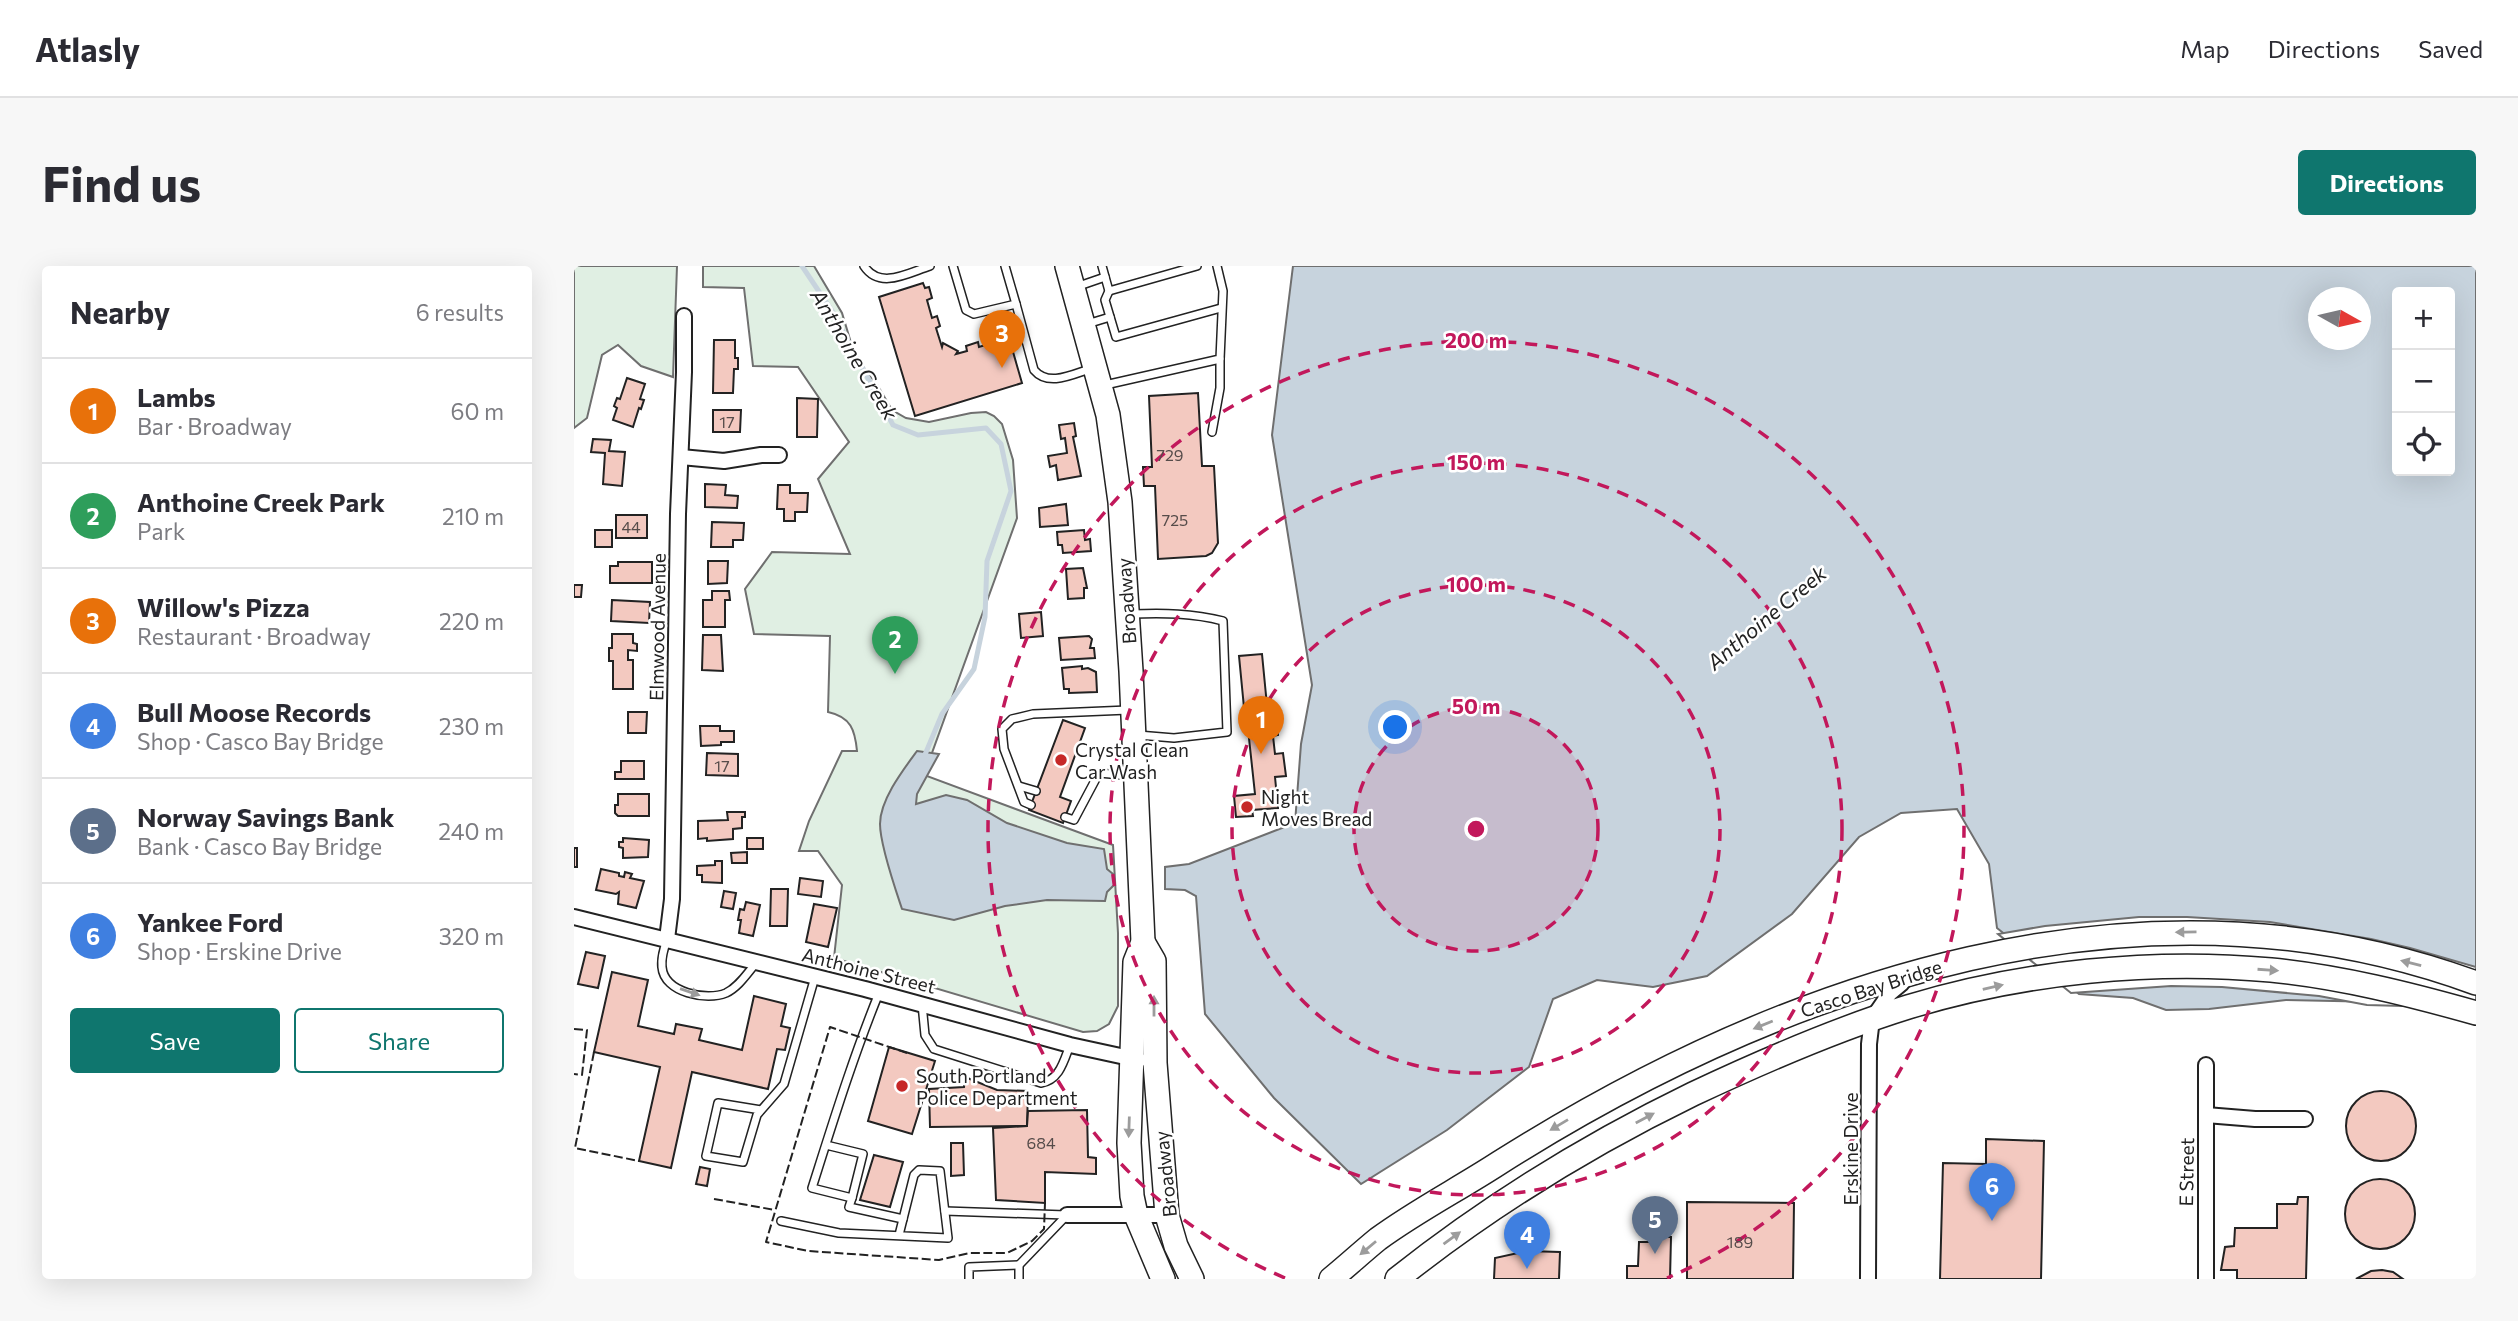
<!DOCTYPE html>
<meta charset="utf-8">
<style>
:root{--surface:#fff;--page:#f7f7f7;--text:#2b2b33;--muted:#7c7c81;--line:#e1e1e2;--accent:#0f766e}
body{margin:0;font-family:Commissioner,sans-serif;background:var(--page);color:var(--text)}
.controls{position:absolute;right:21px;top:21px;display:grid;overflow:hidden;border-radius:7px;box-shadow:0 7px 28px #0002}
.controls button{width:63px;height:63px;display:grid;place-items:center;padding:0;border:0;border-bottom:2px solid var(--line);background:var(--surface);color:var(--text);font:35px sans-serif}
.compass{position:absolute;left:1734px;top:21px;width:63px;height:63px;border-radius:50%;background:var(--surface);box-shadow:0 7px 28px #0002;rotate:98deg}
.you{position:absolute;left:822px;top:462px;width:24px;height:24px;margin:-18px;border:5px solid #fff;border-radius:50%;background:#1a73e8;box-shadow:0 0 0 10px #1a73e833}
.badge{display:grid;place-items:center;width:46px;height:46px;border-radius:50%;background:var(--accent);color:#fff;font-size:23px;font-weight:700}
.pin{position:absolute;translate:-50% -58px;filter:drop-shadow(0 2px 4px #0008)}
.pin::after{content:'';position:absolute;top:37px;width:24px;height:21px;background:inherit;clip-path:polygon(0 0,100% 0,50% 100%)}
.list{margin:0;padding:0;list-style:none}
h2{display:flex;justify-content:space-between;align-items:center;height:91px;margin:0;padding:0 28px;font-size:30px}
h2 small{font-size:23px;font-weight:400;color:var(--muted)}
.list li{display:grid;grid-template-columns:46px 1fr auto;gap:21px;align-items:center;box-sizing:border-box;height:105px;padding:0 28px;border-top:2px solid var(--line)}
.list b{display:block;font-size:26px;white-space:nowrap}
.list p{margin:0;font-size:23px;white-space:nowrap;color:var(--muted)}
.list em{font-size:23px;font-style:normal;color:var(--muted)}
.actions{display:flex;gap:14px;padding:21px 28px}
.actions a{flex:1;padding:16px 0;border:2px solid var(--accent);border-radius:7px;text-align:center;font-size:24px;color:var(--accent)}
.actions .main{background:var(--accent);color:#fff}
.icon{flex:none;width:38px;height:38px;fill:none;stroke:currentColor;stroke-width:2;stroke-linecap:round;stroke-linejoin:round}
.map{position:relative;flex:none;width:1902px;height:1013px;overflow:hidden;border-radius:7px}
header{display:flex;align-items:center;gap:42px;box-sizing:border-box;height:98px;padding:0 35px;background:var(--surface);border-bottom:2px solid var(--line)}
header strong{font-size:33px}
nav{display:flex;gap:38px;margin-inline-start:auto;font-size:24px}
.intro{display:flex;align-items:center;justify-content:space-between;box-sizing:border-box;height:168px;padding:0 42px}
h1{margin:0;font-size:49px}
.button{padding:18px 32px;border-radius:7px;background:var(--accent);color:#fff;font-size:24px;font-weight:700}
main{display:flex;gap:42px;padding:0 42px}
aside{flex:1;background:var(--surface);border-radius:7px;box-shadow:0 7px 28px #0002}
.map>svg:first-child{display:block}
.green{fill:#e0efe3;stroke:#6f6f6f;stroke-width:2}
.water{fill:#c7d3dd;stroke:#6f6f6f;stroke-width:2;fill-rule:evenodd}
.pier{fill:#fff;stroke:#6f6f6f;stroke-width:2}
.lines{fill:none;stroke-linecap:round;stroke-linejoin:round}
.stream{stroke:#c7d3dd;stroke-width:5}
.building{fill:#f3c9c0;stroke:#222;stroke-width:2}
.service-casing{stroke:#222;stroke-width:10}
.minor-casing{stroke:#222;stroke-width:18}
.primary-casing{stroke:#222;stroke-width:26}
.service{stroke:#fff;stroke-width:7}
.minor{stroke:#fff;stroke-width:14}
.primary{stroke:#fff;stroke-width:23}
.fence{stroke:#222;stroke-width:2;stroke-dasharray:9 3.5;stroke-linecap:butt}
.oneway{fill:#9c9c9c}
.ring{fill:none;stroke:#c2185b;stroke-width:3.5;stroke-dasharray:12 9}
.poi-dot{fill:#c62828;stroke:#fff;stroke-width:2.5}
.labels{text-anchor:middle;dominant-baseline:central;stroke-width:5;stroke-linejoin:round;paint-order:stroke}
.number-label{font-size:16px;fill:#564c4a}
.street-label{font-size:19px;fill:#222;stroke:#fff}
.poi-label{font-size:19px;fill:#222;stroke:#fff;text-anchor:start}
.water-label{font-size:21px;font-style:italic;fill:#222;stroke:#fff}
.centre{fill:#c2185b;stroke:#fff;stroke-width:3.5}
.ring-label{font-size:21px;text-anchor:middle;font-weight:bold;fill:#c2185b;stroke:#fff;stroke-width:5;stroke-linejoin:round;paint-order:stroke}
</style>
<header>
<strong>Atlasly</strong>
<nav><a>Map</a><a>Directions</a><a>Saved</a></nav>
</header>
<div class="intro"><h1>Find us</h1><a class="button">Directions</a></div>
<main>
<aside>
<h2>Nearby<small>6 results</small></h2>
<ul class="list">
<li><span class="badge" style="background:#e8710a">1</span><div><b>Lambs</b><p>Bar · Broadway</p></div><em>60 m</em></li>
<li><span class="badge" style="background:#2e9e5b">2</span><div><b>Anthoine Creek Park</b><p>Park</p></div><em>210 m</em></li>
<li><span class="badge" style="background:#e8710a">3</span><div><b>Willow's Pizza</b><p>Restaurant · Broadway</p></div><em>220 m</em></li>
<li><span class="badge" style="background:#3f7fe0">4</span><div><b>Bull Moose Records</b><p>Shop · Casco Bay Bridge</p></div><em>230 m</em></li>
<li><span class="badge" style="background:#5c6f8a">5</span><div><b>Norway Savings Bank</b><p>Bank · Casco Bay Bridge</p></div><em>240 m</em></li>
<li><span class="badge" style="background:#3f7fe0">6</span><div><b>Yankee Ford</b><p>Shop · Erskine Drive</p></div><em>320 m</em></li>
</ul>
<div class="actions"><a class="main">Save</a><a>Share</a></div>
</aside>
<div class="map">
<svg width="1902" height="1013" viewBox="0 0 1902 1013">
<rect width="100%" height="100%" fill="#fff"/>
<g class="green">
<path d="M0,0H103L99,111L67,100L44,79L28,89L13,152L0,162Z"/>
<path d="M129,0H240L268,47L281,90L304,120L318,144L332,152L355,156L397,147L412,146L420,150L428,158L439,194L443,252L350,509L539,579L544,667V740L535,758L523,765L509,766L260,692L268,619L244,585H225L235,555L268,485H283C281,464 277,451 254,446L256,370L180,368L171,323L198,286L276,288L244,213L275,176L224,101L179,100L170,22L129,21Z"/>
</g>
<g class="water">
<path d="M719,0H1902V738L1712,734L1635,743L1592,744L1559,732L1505,728L1423,662L1415,598L1383,543L1327,547L1285,571L1218,648L1133,710L1079,721L1023,714L979,733L955,801L873,864L787,918L700,832L631,748L622,630L611,624L591,623V601L615,598L721,557L727,478L738,419L698,169ZM1823,26H1876V205H1823ZM1744,32H1786V74H1744Z"/>
<path d="M343,485L365,488L343,528L342,538L372,529L393,534L433,557L493,577L530,583L533,603L539,608L540,619L533,626L531,635L473,634L431,640L380,654L328,643C321,622 306,579 306,558C306,534 329,504 343,485Z"/>
</g>
<path class="pier" d="M1565,651H1613L1696,656L1797,673L1836,682L1902,701V742L1793,739L1745,730L1648,721L1597,720L1497,727L1424,668L1471,660Z"/>
<g class="lines">
<path class="stream" d="M228,0L258,45L319,159L344,169L412,162L427,178L437,225L413,295L411,351L400,403L368,448L350,491"/>
</g>
<g class="building">
<path d="M349,17L351,22L355,21L358,32L353,34L358,52L363,50L366,60L362,62L368,81L369,77L384,85L382,88L393,85L392,80L404,76L405,81L421,76L420,72L431,68L433,73L435,72L448,117L341,150L305,31Z"/>
<path d="M140,74H161V92H164V103H160L159,127H139Z"/>
<path d="M53,112L71,118L66,133L70,134L67,143L65,142L59,161L39,154L43,142L40,140L43,132L46,133Z"/>
<path d="M624,127L628,200H640L644,277L638,287L632,290L584,293L581,220H570L569,201H578L575,130Z"/>
<path d="M223,132L244,133L243,171H223Z"/>
<path d="M139,144H167L166,166H139Z"/>
<path d="M500,157L502,170L499,171L507,210L484,214L482,199L476,201L474,190L493,187L491,172L487,173L485,159Z"/>
<path d="M19,173L37,174L35,185L51,186L48,220L29,218L31,187L17,186Z"/>
<path d="M131,218L152,219L151,229L164,230L163,242L131,241Z"/>
<path d="M204,219H216V227H234L233,246H221V255H210V243H203Z"/>
<path d="M492,238L494,259L466,261L465,242Z"/>
<rect x="42" y="249" width="31" height="23"/>
<path d="M138,256L170,257L169,274H159V281H137Z"/>
<rect x="21" y="264" width="17" height="17"/>
<path d="M510,264L511,274L516,273L517,285L489,287L488,279H484L483,266Z"/>
<path d="M134,295H154L153,317L134,318Z"/>
<path d="M44,296H78V317H36V300H44Z"/>
<path d="M509,302L513,322H510V332L494,333L492,303Z"/>
<path d="M0,319H8L7,331H0Z"/>
<path d="M138,325H155L156,334H151V361H129V334H138Z"/>
<path d="M38,334L76,336L75,357L37,355Z"/>
<path d="M467,346L469,370L447,372L445,348Z"/>
<path d="M38,368H59V377L63,378V385L54,384V394H59V423H39V395H35V382H38Z"/>
<path d="M129,369H147L149,405L128,404Z"/>
<path d="M515,370L518,373L516,382H520L521,392L487,394L485,372Z"/>
<path d="M688,388L694,450L671,452L665,390Z"/>
<path d="M508,400V403L514,402L522,406L523,426L495,427V423H490L488,402Z"/>
<path d="M54,446H73L72,467H54Z"/>
<path d="M489,454L511,462L486,531L497,535L489,557L455,544Z"/>
<path d="M695,458H703L704,469L699,470L701,488L709,487L712,510L701,511L704,542L678,544L679,550L662,551L660,530L681,528L674,463L695,461Z"/>
<path d="M126,460H146V465H160V476H147V479L127,480Z"/>
<path d="M133,487L164,488V510L132,509Z"/>
<path d="M47,495H70V513H41V506H47Z"/>
<path d="M44,528H75V550H44L41,547V539H44Z"/>
<path d="M153,546H171V551H168V562L159,563V573L133,575V572L124,573V555L154,554Z"/>
<path d="M49,572L75,574L74,591L49,592V582L45,581V576H49Z"/>
<rect x="173" y="572" width="16" height="11"/>
<rect x="0" y="582" width="3" height="19"/>
<path d="M173,586V597H158L157,587Z"/>
<path d="M141,595H148V617L128,616V609H123V600L141,599Z"/>
<path d="M27,603L45,607V610L50,611L51,606L58,608L56,612L70,615L62,642L44,638L45,626L42,628L22,624Z"/>
<path d="M226,612L249,615L247,631L224,628Z"/>
<path d="M197,623H214L213,660H196Z"/>
<path d="M150,625L162,627L159,643L147,641Z"/>
<path d="M172,636L186,639L179,670L165,667L167,654H164L166,643L170,644Z"/>
<path d="M240,638L263,642L254,681L232,676Z"/>
<path d="M12,686L31,690L24,722L4,718Z"/>
<path d="M38,706L74,714L64,760L100,768L102,758L128,763L125,774L168,784L180,730L212,738L207,760L216,762L211,784L203,783L194,823L118,806L97,902L65,895L86,801L20,786Z"/>
<path d="M315,781L361,795L338,868L294,855Z"/>
<path d="M391,811L423,824L454,825L453,860L356,861L355,823L390,821Z"/>
<circle cx="1807" cy="860" r="35"/>
<path d="M513,844L514,891L522,892V908L471,906V937L422,934L419,862L453,860L454,845Z"/>
<path d="M1412,873L1470,875L1467,1013H1366L1369,897L1412,898Z"/>
<path d="M377,877H389L390,909L377,910Z"/>
<path d="M300,889L329,896L316,941L286,934Z"/>
<path d="M126,901L136,903L133,920L122,918Z"/>
<circle cx="1806" cy="948" r="35"/>
<path d="M1724,931H1734L1732,1013H1663V1004H1647L1651,981L1660,980L1661,962H1703V938H1723Z"/>
<path d="M1113,936L1220,937L1219,1013H1113Z"/>
<path d="M1077,971H1097L1096,1013H1053V1000H1064L1065,976H1077Z"/>
<path d="M953,985L986,986L985,1013H920L921,992Z"/>
<path d="M1808,1004L1819,1006L1829,1013H1782L1797,1005Z"/>
</g>
<g class="lines">
<defs>
<g id="service">
<path d="M290,0C306,24 334,7 356,0"/>
<path d="M379,0L392,44L400,48L442,38L431,0"/>
<path d="M528,0L535,25L623,0"/>
<path d="M502,21L531,11"/>
<path d="M535,25L531,34L542,71L647,42"/>
<path d="M442,38L460,104C475,122 501,107 519,102"/>
<path d="M513,58L536,51"/>
<path d="M531,119L646,93L649,25L643,0"/>
<path d="M638,166L646,122V93"/>
<path d="M558,348C590,347 618,347 649,355L653,466L600,472L564,469"/>
<path d="M445,520L462,525"/>
<path d="M457,539L450,536L430,483L428,463L438,453L459,448L554,444"/>
<path d="M491,551L500,554L525,507L559,510"/>
<path d="M93,674C90,682 87,692 88,701C90,727 133,735 152,727C165,721 174,706 183,696"/>
<path d="M348,738L351,769L360,783L467,817C486,814 490,794 496,779"/>
<path d="M187,844L144,837L132,890L169,896L183,849L210,818L241,711"/>
<path d="M252,879L289,888L278,932L238,922C259,856 279,791 305,727"/>
<path d="M278,932L275,941L329,953"/>
<path d="M371,945L492,949"/>
<path d="M207,955L265,967L374,972L366,905L345,904L340,909L325,969"/>
<path d="M395,1013V1001L445,999"/>
<path d="M445,1013V999L493,949"/>
</g>
<g id="minor">
<path d="M107,191L150,195L187,189H205"/>
<path d="M0,651L291,723L496,779L565,794"/>
<path d="M93,673L98,633L104,248L110,106V50"/>
<path d="M1632,799V1013"/>
<path d="M1632,849L1681,853H1731"/>
<path d="M493,949H593"/>
<path d="M1294,1013L1295,778L1298,753L1316,727L1328,717"/>
</g>
<g id="primary">
<path d="M493,0L534,149L546,236L557,405L569,676L561,696L555,877L558,930L562,949L589,1013"/>
<path d="M569,676L580,695L581,797L593,949L602,980L618,1013"/>
<path d="M757,1013C773,1000 788,986 804,973C842,945 885,923 925,897C1213,715 1567,594 1902,717"/>
<path d="M823,1013C915,940 1014,879 1119,828C1189,795 1260,764 1334,741C1449,706 1578,693 1697,704C1767,711 1835,728 1902,747"/>
</g>
</defs>
<use href="#service" class="service-casing"/>
<use href="#minor" class="minor-casing"/>
<use href="#primary" class="primary-casing"/>
<use href="#service" class="service"/>
<use href="#minor" class="minor"/>
<use href="#primary" class="primary"/>
<g class="fence">
<path d="M0,763L13,764L8,809L0,808"/>
<path d="M20,786L1,882L65,895"/>
<path d="M333,787L256,761L192,976L234,985L365,994L396,987H433L458,975L470,963L471,937"/>
<path d="M140,933L201,944"/>
</g>
</g>
<defs><path id="oneway-solid" d="M-6-.8H1V-3.2L6.5 0L1 3.2V.8H-6Z" transform="scale(1.75)"/></defs>
<g class="oneway">
<use href="#oneway-solid" transform="translate(1612 666) rotate(179)"/>
<use href="#oneway-solid" transform="translate(1837 697) rotate(-166)"/>
<use href="#oneway-solid" transform="translate(1694 704) rotate(4)"/>
<use href="#oneway-solid" transform="translate(1419 721) rotate(-13)"/>
<use href="#oneway-solid" transform="translate(116 726) rotate(19)"/>
<use href="#oneway-solid" transform="translate(580 740) rotate(-90)"/>
<use href="#oneway-solid" transform="translate(1189 759) rotate(158)"/>
<use href="#oneway-solid" transform="translate(1071 852) rotate(-28)"/>
<use href="#oneway-solid" transform="translate(985 859) rotate(149)"/>
<use href="#oneway-solid" transform="translate(555 861) rotate(92)"/>
<use href="#oneway-solid" transform="translate(878 972) rotate(-36)"/>
<use href="#oneway-solid" transform="translate(794 982) rotate(140)"/>
</g>
<circle cx="902" cy="563" r="122" fill="#c2185b" fill-opacity=".12"/>
<g class="ring">
<circle cx="902" cy="563" r="122"/>
<circle cx="902" cy="563" r="244"/>
<circle cx="902" cy="563" r="366"/>
<path d="M711 1012A488 488 0 1 1 1093 1012"/>
</g>
<g class="poi-dot">
<circle cx="487" cy="494" r="7"/>
<circle cx="673" cy="541" r="7"/>
<circle cx="328" cy="820" r="7"/>
</g>
<g class="labels">
<g class="number-label">
<text x="153" y="155">17</text>
<text x="596" y="188">729</text>
<text x="601" y="253">725</text>
<text x="57" y="260">44</text>
<text x="148" y="499">17</text>
<text x="467" y="876">684</text>
<text x="1166" y="975">189</text>
</g>
<g class="street-label">
<text transform="translate(552 335) rotate(-94)">Broadway</text>
<text transform="translate(83 361) rotate(-89)">Elmwood Avenue</text>
<text transform="translate(295 704) rotate(14)">Anthoine Street</text>
<text transform="translate(1297 722) rotate(-18)">Casco Bay Bridge</text>
<text transform="translate(1276 883) rotate(-90)">Erskine Drive</text>
<text transform="translate(1612 906) rotate(-89)">E Street</text>
<text transform="translate(591 908) rotate(-96)">Broadway</text>
</g>
<g class="poi-label">
<text x="501" y="483">Crystal Clean<tspan x="501" dy="22">Car Wash</tspan></text>
<text x="687" y="530">Night<tspan x="687" dy="22">Moves Bread</tspan></text>
<text x="342" y="809">South Portland<tspan x="342" dy="22">Police Department</tspan></text>
</g>
<g class="water-label">
<text transform="translate(281 88) rotate(59)">Anthoine Creek</text>
<text transform="translate(1192 351) rotate(-40)">Anthoine Creek</text>
</g>
</g>
<circle cx="902" cy="563" r="10" class="centre"/>
<g class="ring-label">
<text x="902" y="82">200 m</text>
<text x="902" y="204">150 m</text>
<text x="902" y="326">100 m</text>
<text x="902" y="448">50 m</text>
</g>
</svg>
<div class="controls">
<button>+</button>
<button>−</button>
<button><svg class="icon" aria-label="locate" viewBox="0 0 24 24"><circle cx="12" cy="12" r="6"/><path d="M12 2v4M12 18v4M2 12h4M18 12h4"/></svg></button>
</div>
<svg class="compass" viewBox="-18 -18 36 36"><path d="M0-13l5 13h-10z" fill="#e53935"/><path d="M0 13l5-13h-10z" fill="#7c7c81"/></svg>
<div class="you"></div>
<div class="pin badge" style="left:687px;top:488px;background:#e8710a">1</div>
<div class="pin badge" style="left:321px;top:408px;background:#2e9e5b">2</div>
<div class="pin badge" style="left:428px;top:102px;background:#e8710a">3</div>
<div class="pin badge" style="left:953px;top:1003px;background:#3f7fe0">4</div>
<div class="pin badge" style="left:1081px;top:988px;background:#5c6f8a">5</div>
<div class="pin badge" style="left:1418px;top:955px;background:#3f7fe0">6</div>
</div>
</main>
